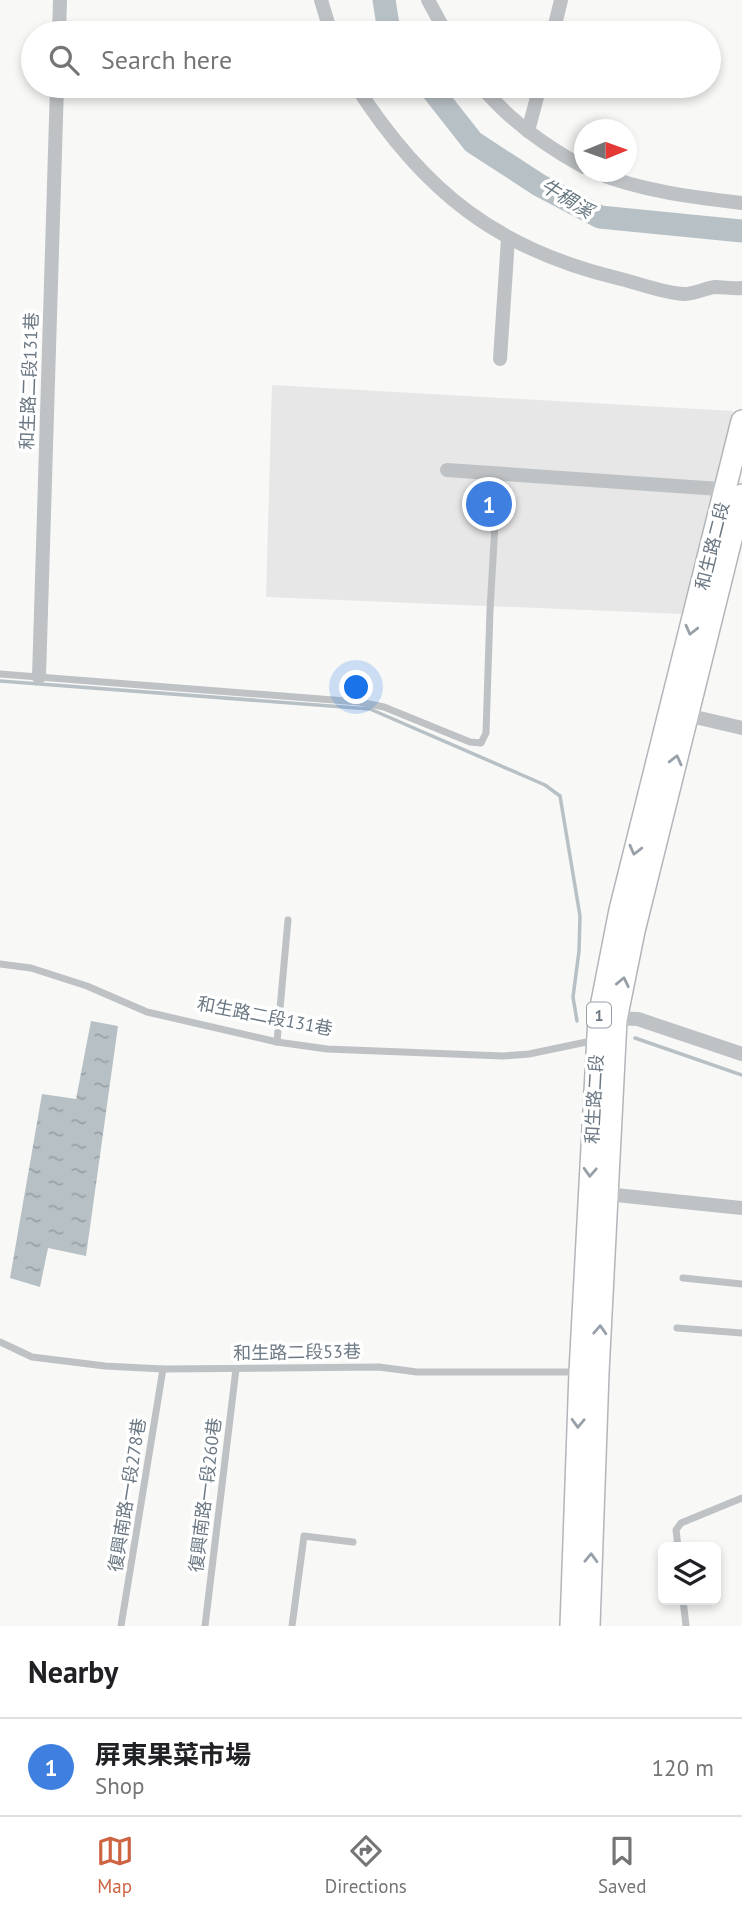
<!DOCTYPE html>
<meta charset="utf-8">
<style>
:root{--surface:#fff;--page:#f2f2f2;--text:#202124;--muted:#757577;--line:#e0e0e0;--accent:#cd6341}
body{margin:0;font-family:"PT Sans","Noto Sans TC",sans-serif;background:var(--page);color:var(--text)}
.controls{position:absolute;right:21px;bottom:21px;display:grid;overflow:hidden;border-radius:10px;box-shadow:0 4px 10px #0003}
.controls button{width:63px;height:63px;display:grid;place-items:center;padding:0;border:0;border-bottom:2px solid var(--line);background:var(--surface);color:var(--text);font:35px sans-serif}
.compass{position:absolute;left:574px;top:119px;width:63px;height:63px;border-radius:50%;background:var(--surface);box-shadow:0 4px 10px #0003;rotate:89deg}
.you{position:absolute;left:357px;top:688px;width:24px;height:24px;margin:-18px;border:5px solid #fff;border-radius:50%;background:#1a73e8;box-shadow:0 0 0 10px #1a73e833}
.badge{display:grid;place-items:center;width:46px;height:46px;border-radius:50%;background:var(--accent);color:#fff;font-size:23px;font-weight:700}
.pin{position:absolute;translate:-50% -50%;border:4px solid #fff;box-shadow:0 2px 7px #0006}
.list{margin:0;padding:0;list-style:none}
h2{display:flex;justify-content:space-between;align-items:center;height:91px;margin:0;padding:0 28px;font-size:30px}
h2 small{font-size:23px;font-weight:400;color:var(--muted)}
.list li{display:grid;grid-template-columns:46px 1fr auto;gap:21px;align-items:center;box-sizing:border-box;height:98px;padding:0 28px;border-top:2px solid var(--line)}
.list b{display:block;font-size:26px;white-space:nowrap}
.list p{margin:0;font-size:23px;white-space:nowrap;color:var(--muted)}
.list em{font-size:23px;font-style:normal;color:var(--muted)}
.icon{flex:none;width:38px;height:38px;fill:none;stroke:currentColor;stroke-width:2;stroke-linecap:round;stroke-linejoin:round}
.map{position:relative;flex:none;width:742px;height:1626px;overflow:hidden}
.search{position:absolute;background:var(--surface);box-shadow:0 4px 10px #0003;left:21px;right:21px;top:21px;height:77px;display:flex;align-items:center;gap:18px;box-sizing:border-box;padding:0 24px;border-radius:38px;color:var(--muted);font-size:26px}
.sheet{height:189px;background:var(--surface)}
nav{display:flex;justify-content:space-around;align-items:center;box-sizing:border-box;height:98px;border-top:2px solid var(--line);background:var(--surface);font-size:19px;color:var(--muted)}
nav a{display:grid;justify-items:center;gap:4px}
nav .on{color:var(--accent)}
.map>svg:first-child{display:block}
.built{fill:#e6e7e6}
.water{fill:url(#water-ripples)}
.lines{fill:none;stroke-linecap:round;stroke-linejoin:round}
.stream{stroke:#b7c0c5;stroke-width:3.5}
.river{stroke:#b7c0c5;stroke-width:23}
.primary-casing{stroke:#b2b6b9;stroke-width:24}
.service{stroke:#bec2c5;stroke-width:7}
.minor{stroke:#bec2c5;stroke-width:14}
.primary{stroke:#fff;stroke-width:21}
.oneway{stroke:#97a0a8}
.labels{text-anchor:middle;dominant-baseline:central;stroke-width:7;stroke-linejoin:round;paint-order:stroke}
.shield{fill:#fff;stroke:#97a0a8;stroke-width:2}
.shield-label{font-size:16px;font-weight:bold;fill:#6b7883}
.street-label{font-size:18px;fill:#6b7883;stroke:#fff}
.water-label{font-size:19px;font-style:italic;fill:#67777f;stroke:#fff}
</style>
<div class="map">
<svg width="742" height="1626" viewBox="0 0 742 1626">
<defs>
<pattern id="water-ripples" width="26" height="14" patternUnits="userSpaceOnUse" patternTransform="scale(1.75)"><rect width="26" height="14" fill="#b7c0c5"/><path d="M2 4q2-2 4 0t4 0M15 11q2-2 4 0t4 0" fill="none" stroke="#99a1a5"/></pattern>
</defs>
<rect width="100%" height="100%" fill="#f8f8f6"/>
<path class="built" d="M272,385L733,411L683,614L266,597Z"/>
<path class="water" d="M91,1021L118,1026L86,1256L48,1248L40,1287L10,1278L42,1094L76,1099Z"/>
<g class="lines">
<g class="stream">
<path d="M0,681L370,709L545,785L560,796L580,916L579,951L573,997L577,1021"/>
<path d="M635,1038L742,1075"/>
</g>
<g class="river">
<path d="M384,0L388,25L394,33"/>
<path d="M429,86L473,142L539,185L600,217L742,231"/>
</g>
<defs>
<g id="primary">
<path d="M571,1626L580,1372L599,1017L620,910L742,421"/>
<path d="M589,1626L598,1373L616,1020L634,931L742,495"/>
</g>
</defs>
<use href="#primary" class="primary-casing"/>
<g class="service">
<path d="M0,674L359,702L384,707L470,742L481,743L486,733L490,610L498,473"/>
<path d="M0,964L31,968L87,986L147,1012L277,1042L327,1049L503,1056L529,1054L596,1040"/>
<path d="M277,1042L288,920"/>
<path d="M683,1278L742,1284"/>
<path d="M677,1328L742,1333"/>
<path d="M0,1342L32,1357L105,1366L163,1369L379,1367L417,1372H576"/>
<path d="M678,1547L676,1530L681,1523L742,1498"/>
<path d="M683,1600L686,1626"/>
<path d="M121,1626L163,1369"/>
<path d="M205,1626L236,1369"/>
<path d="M292,1626L304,1536L353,1542"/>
</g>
<g class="minor">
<path d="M321,0L331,33"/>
<path d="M428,0L446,33"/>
<path d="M59,33L60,0"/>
<path d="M553,33L561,0"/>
<path d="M356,86C424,192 498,250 621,279C641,284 664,293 684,294C695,294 705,288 715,287C724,287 733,289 742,288"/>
<path d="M481,86C510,121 545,146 584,167"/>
<path d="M528,131L540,86"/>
<path d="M594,172C642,191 691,197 742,203"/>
<path d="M500,359L508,239"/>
<path d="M447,470L734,490"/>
<path d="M39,677L57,86"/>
<path d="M682,714L742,728"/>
<path d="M609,1018L638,1019L742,1054"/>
<path d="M606,1194L742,1208"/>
</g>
<use href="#primary" class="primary"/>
</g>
<defs><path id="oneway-chevron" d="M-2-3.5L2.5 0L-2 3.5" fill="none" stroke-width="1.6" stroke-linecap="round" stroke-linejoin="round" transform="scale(1.75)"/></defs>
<g class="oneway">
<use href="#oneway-chevron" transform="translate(691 630) rotate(104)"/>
<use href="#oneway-chevron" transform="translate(676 760) rotate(-76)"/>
<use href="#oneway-chevron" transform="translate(635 850) rotate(104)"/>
<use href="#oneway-chevron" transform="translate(623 982) rotate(-78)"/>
<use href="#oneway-chevron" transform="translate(590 1172) rotate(93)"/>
<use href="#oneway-chevron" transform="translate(600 1330) rotate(-87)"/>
<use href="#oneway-chevron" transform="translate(578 1423) rotate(92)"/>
<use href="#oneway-chevron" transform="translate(591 1558) rotate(-88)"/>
</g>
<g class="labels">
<rect class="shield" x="587" y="1002.5" width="24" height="25" rx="5"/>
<g class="shield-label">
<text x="599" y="1015">1</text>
</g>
<g class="street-label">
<text transform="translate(29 381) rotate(-88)">和生路二段131巷</text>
<text transform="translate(712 546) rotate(-76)">和生路二段</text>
<text transform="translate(265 1016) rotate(11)">和生路二段131巷</text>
<text transform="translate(594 1099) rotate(-87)">和生路二段</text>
<text transform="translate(297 1352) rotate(-1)">和生路二段53巷</text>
<text transform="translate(127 1495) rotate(-81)">復興南路一段278巷</text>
<text transform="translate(205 1495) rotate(-83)">復興南路一段260巷</text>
</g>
<g class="water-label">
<text transform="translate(567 198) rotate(31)">牛稠溪</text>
</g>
</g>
</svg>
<div class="controls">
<button><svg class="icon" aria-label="layers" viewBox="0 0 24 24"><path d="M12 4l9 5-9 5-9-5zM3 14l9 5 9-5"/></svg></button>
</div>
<svg class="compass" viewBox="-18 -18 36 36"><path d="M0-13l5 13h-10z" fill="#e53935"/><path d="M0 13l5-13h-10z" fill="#757577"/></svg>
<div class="you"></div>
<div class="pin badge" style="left:489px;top:504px;background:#3f7fe0">1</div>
<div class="search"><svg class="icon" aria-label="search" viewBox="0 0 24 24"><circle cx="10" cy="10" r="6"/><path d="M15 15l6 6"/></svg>Search here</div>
</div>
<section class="sheet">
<h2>Nearby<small></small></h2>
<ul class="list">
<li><span class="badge" style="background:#3f7fe0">1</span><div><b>屏東果菜市場</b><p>Shop</p></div><em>120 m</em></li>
</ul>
</section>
<nav>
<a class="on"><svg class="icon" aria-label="map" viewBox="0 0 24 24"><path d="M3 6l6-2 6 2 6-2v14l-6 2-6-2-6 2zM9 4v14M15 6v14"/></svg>Map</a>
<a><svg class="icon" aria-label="directions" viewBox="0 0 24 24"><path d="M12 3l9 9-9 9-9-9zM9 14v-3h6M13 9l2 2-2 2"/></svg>Directions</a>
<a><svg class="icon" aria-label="saved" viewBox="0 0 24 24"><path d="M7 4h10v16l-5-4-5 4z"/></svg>Saved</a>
</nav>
